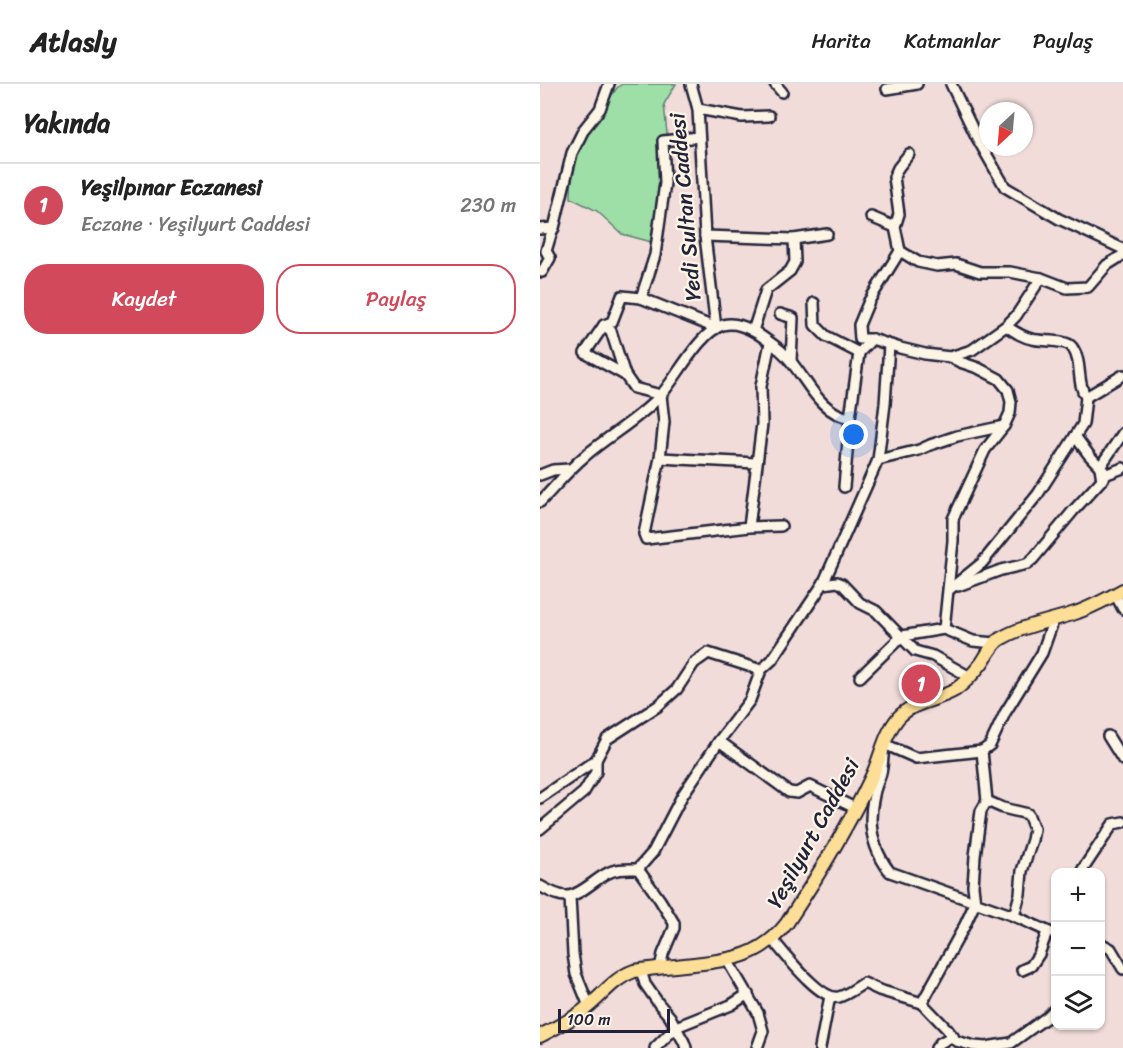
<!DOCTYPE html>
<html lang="tr">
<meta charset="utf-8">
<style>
:root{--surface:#fff;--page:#f6f6f6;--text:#222;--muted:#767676;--line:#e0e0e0;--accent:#d1495b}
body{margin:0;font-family:Sriracha,sans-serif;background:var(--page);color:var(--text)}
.controls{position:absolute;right:18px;bottom:18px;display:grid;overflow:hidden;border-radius:12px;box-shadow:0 2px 4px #0004}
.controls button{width:54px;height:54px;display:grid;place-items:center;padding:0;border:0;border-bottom:2px solid var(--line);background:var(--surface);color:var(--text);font:30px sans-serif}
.compass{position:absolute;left:439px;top:18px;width:54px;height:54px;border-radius:50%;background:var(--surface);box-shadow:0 2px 4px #0004;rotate:206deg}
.scale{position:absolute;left:18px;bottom:15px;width:112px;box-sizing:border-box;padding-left:6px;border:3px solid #22223b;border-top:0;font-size:16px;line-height:21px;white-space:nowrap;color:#22223b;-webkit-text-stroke:4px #fcf5e5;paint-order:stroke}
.you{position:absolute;left:314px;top:351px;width:21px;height:21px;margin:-15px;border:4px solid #fff;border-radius:50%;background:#1a73e8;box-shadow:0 0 0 9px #1a73e833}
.badge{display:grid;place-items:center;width:39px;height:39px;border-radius:50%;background:var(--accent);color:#fff;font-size:20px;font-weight:700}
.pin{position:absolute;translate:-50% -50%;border:3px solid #fff;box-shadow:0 2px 6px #0006}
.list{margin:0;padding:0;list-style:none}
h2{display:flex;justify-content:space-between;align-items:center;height:78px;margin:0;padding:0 24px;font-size:26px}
h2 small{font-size:20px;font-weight:400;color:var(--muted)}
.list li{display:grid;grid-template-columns:39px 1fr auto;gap:18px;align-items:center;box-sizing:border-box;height:84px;padding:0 24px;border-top:2px solid var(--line)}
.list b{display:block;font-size:22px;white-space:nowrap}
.list p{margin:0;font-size:20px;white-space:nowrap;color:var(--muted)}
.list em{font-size:20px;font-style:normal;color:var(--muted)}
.actions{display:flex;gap:12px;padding:18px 24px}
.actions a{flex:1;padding:14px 0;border:2px solid var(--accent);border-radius:24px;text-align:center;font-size:21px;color:var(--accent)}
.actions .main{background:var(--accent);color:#fff}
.icon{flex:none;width:33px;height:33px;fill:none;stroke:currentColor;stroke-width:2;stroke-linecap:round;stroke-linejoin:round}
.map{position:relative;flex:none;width:583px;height:964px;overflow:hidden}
header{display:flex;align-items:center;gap:36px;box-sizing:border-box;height:84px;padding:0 30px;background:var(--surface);border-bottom:2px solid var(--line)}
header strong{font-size:28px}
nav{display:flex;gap:33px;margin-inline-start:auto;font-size:21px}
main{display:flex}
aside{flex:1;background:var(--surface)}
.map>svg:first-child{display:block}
.green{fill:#9edfa8;stroke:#608072;stroke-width:1.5}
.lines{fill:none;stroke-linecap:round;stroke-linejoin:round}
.minor-casing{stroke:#22223b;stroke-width:14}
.major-casing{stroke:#22223b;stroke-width:16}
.minor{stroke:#fcf5e5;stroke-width:9}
.major{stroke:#fdde96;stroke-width:12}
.labels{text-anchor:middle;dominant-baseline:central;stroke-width:4.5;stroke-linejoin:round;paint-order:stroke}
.street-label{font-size:22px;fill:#22223b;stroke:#fcf5e5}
</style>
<header>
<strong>Atlasly</strong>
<nav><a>Harita</a><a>Katmanlar</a><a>Paylaş</a></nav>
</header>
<main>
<aside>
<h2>Yakında<small></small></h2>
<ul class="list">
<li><span class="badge">1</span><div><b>Yeşilpınar Eczanesi</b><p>Eczane · Yeşilyurt Caddesi</p></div><em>230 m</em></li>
</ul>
<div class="actions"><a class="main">Kaydet</a><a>Paylaş</a></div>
</aside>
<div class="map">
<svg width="583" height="964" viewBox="0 0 583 964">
<rect width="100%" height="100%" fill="#f1dcd9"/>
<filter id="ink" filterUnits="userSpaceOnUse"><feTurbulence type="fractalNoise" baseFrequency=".0167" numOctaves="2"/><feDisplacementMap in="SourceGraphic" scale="12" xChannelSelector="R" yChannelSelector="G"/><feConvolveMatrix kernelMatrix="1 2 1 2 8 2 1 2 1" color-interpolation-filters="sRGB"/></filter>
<g filter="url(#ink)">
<path class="green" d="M82,0H136L124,20L131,89L119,160L82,150L57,127L31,114L32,75L52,38L77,4Z"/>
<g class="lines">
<defs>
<g id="minor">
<path d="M235,0L242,8"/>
<path d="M411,0L436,52L465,103L519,135L583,165"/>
<path d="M347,5L377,0"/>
<path d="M158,25L202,33L229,32"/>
<path d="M331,133L355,143"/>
<path d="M0,145L14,144L32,69L44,45L60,25L69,0"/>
<path d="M165,152L254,155L287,150"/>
<path d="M360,167L355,143L359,130L354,93L358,84L369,70"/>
<path d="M2,188L10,174L6,167L13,144"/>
<path d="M101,214L115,171L125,99L123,57L159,53"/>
<path d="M274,219L275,241L286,252L319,269"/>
<path d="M240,230L253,234L251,277"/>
<path d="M64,241L71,247L85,291L94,304L121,311L124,338L120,374L104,450L106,455L209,443L241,442"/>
<path d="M466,242C475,248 482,253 492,255C502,258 526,255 532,263C543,278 536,299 546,313L583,291"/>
<path d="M213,247L226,206L250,187L255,178L254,155"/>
<path d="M332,255H320L319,241L329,217L360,167L378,178L397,182L416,180L440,188H470L501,194"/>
<path d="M410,273L420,278L438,284L459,295L468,306L471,318L470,329L464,342L445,366L413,435V457L404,545L433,557L455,559"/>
<path d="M85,291L45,269L64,241L72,238L82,212L101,214L176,244L165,152L158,25L151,0"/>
<path d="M535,352L549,371L563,386"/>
<path d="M120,374L216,379"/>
<path d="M338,376L379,366L390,361L417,352L464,342"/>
<path d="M0,391L13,386L30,385"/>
<path d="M562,396L560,383L583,349"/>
<path d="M304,403L310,334L319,269L332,255L360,264L385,270L410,273L432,266L466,242L476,232L501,194L527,204L548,203L567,181L583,171"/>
<path d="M0,418C15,403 28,386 45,372C69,351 98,336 120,312C137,294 159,248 183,241C202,235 226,255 240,266C265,287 275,328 310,334"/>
<path d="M209,443L222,340L221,302L230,259"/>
<path d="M283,500L297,498L302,500L320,519L336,527L375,567L393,572L430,593"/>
<path d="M418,502L461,486L487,480L493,475L533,427L567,390L583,384"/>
<path d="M410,505L442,479L498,410L543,340L546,313"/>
<path d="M575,510L583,525"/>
<path d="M320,593L362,552L404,545"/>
<path d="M568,652L583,676"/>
<path d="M179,657L249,708L257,709L270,702L315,724"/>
<path d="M442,667L376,674L344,660C343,669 343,680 341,689C339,696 335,704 334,711C327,740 332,765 350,788L474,832L516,851"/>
<path d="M0,714L56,676L67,655L118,622L137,605L154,579L168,569L221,586"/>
<path d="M0,745L44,708L56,688V676"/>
<path d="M98,785L120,816L134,839V844L123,870L120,884"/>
<path d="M542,788L543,785L573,740L583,738"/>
<path d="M0,802C26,817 31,815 54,798C58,795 62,792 66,790C76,784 87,785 98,785L113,768L142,712L179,657L210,616L221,586L232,576L283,500L338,376L345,320L349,261"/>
<path d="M30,813L33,870L36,890L49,922"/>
<path d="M474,832L480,810L482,787L492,756L494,745L488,730L463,724L447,717L442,667L450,661L465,629L502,569L514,535"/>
<path d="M232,855C244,869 280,917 299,913C306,911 318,903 324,899L339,906L382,919L407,945L416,957L434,962L446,963L471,959L507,933L516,924"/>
<path d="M560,859L571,865L583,885"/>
<path d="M187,876L218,929L223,947L217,964"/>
<path d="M101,886L105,900L119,920L130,933L144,958L146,964"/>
<path d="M482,886L491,882L499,870L507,848"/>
<path d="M382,919L425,841L435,819L433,802L435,772L441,727L447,717"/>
<path d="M115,964L136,943L191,921L208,910"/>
<path d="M280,964L290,912"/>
<path d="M396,964L400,959L413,952"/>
</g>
<path id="major" d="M0,952C15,944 32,936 45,925C62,912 74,894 94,887C114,884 134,882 154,880C192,876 222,872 247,839C278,792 308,743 332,692C341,673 344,651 358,634C373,617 397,617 415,606C425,599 433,590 441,580C447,572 451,561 460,555C484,541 512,537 538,528C554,522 569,514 583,506"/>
</defs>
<use href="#minor" class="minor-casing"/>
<use href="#major" class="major-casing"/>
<use href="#minor" class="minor"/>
<use href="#major" class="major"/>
</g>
</g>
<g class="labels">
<g class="street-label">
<text transform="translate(145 123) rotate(-95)">Yedi Sultan Caddesi</text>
<text transform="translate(273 749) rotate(-61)">Yeşilyurt Caddesi</text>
</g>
</g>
</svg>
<div class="controls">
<button>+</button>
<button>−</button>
<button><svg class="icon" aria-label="layers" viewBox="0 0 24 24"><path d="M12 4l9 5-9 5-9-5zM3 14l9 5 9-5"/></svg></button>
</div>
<svg class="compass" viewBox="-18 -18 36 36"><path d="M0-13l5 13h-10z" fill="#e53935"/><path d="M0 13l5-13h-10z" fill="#767676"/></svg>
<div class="scale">100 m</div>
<div class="you"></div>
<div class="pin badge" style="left:381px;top:600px">1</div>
</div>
</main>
